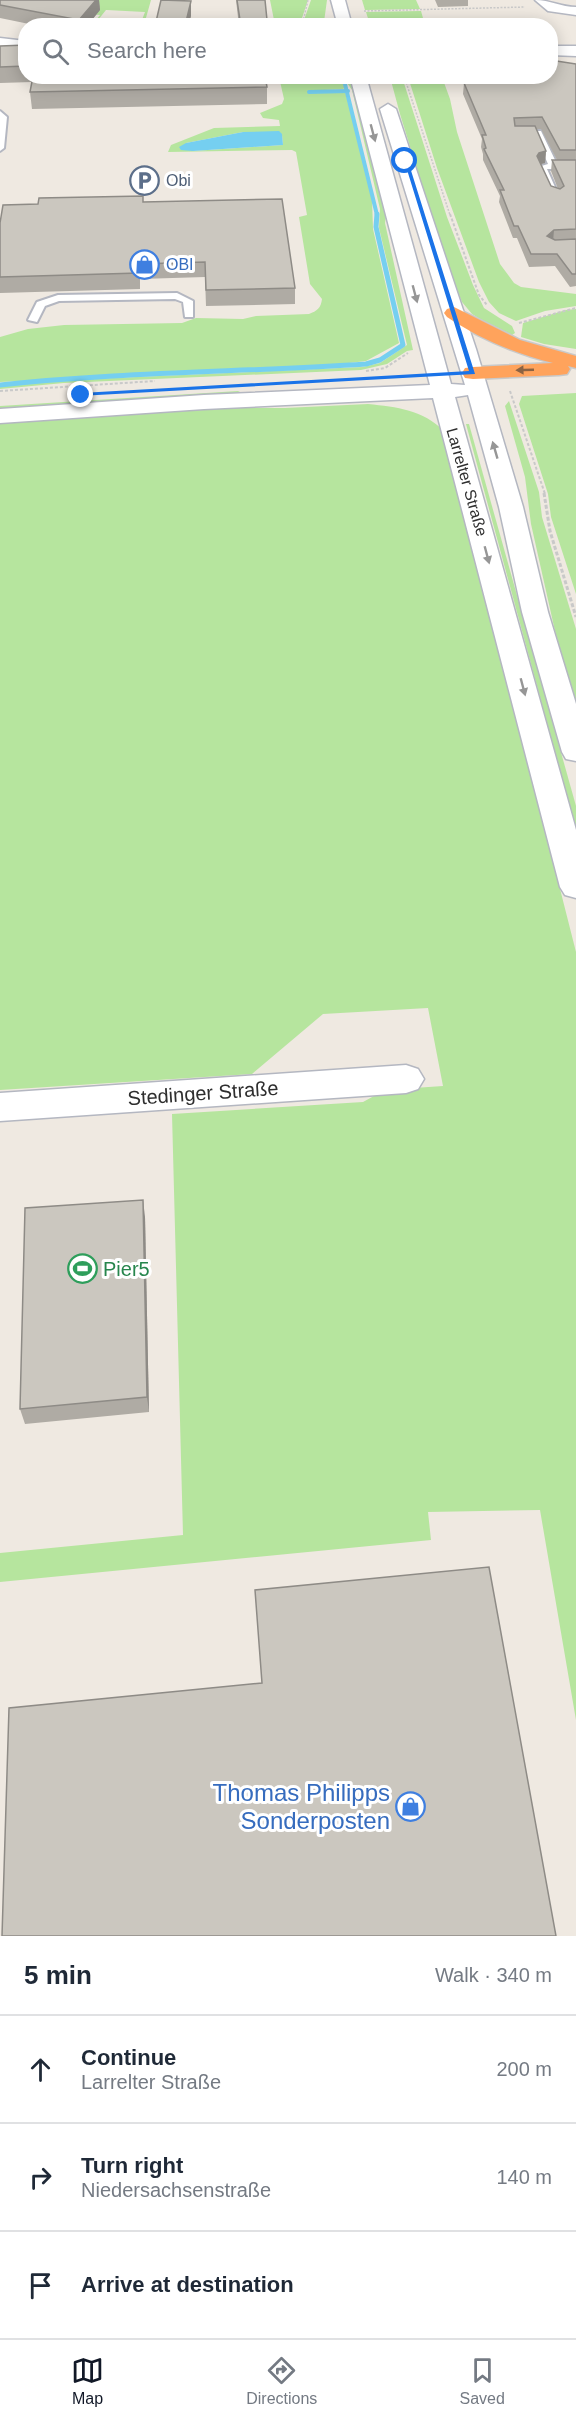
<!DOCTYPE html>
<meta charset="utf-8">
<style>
:root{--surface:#fff;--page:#f6f6f7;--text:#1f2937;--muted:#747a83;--line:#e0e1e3;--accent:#111827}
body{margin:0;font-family:Helvetica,sans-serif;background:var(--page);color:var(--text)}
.stop{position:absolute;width:18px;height:18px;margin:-14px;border:4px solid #1a73e8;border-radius:50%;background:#fff}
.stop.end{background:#1a73e8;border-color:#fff;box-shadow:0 2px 6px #0008}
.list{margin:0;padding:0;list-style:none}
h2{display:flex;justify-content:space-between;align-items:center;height:78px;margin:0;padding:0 24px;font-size:26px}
h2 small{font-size:20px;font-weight:400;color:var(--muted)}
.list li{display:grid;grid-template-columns:39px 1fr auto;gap:18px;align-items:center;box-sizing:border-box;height:108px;padding:0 24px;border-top:2px solid var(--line)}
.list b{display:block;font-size:22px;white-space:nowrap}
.list p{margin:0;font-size:20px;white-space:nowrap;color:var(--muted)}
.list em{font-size:20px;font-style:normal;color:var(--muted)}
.icon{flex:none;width:33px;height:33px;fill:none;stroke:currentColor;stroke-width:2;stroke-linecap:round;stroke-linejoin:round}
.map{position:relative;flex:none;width:576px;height:1936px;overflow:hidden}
.search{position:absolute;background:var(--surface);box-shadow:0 3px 15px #0003;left:18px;right:18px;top:18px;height:66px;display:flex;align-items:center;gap:15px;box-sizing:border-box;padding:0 21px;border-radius:24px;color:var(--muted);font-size:22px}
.sheet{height:402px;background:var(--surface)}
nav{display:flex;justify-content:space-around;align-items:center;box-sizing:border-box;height:84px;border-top:2px solid var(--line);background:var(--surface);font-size:16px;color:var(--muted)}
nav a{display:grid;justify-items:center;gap:3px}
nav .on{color:var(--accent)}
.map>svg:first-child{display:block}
.green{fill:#b6e59e;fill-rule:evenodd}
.water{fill:#75cff0}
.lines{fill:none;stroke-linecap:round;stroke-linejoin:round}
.stream-far1{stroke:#75cff0;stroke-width:4}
.stream{stroke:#75cff0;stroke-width:5}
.lane-casing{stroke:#b4b7c1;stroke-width:4}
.street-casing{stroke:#b4b7c1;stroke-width:3}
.secondary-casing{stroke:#b4b7c1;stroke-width:3}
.highway-casing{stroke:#c9c9c9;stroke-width:3}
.path-far2{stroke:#c9c9c9;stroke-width:1.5;stroke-dasharray:2 1.5;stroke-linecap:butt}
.path-far1{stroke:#c9c9c9;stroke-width:2;stroke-dasharray:3 2;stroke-linecap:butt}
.path{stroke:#c9c9c9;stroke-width:3;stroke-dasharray:4 2;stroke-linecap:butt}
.lane{fill:#fff;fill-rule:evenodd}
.street{fill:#fff;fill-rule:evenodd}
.secondary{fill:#fff;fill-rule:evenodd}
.highway{fill:#ffa35c;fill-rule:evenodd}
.wall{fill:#afaba4;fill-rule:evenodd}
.shaded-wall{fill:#8e8b86}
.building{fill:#cbc7bf;stroke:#8e8b86;stroke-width:1.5}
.oneway{fill:#969696}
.oneway2{fill:#8c6343}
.route{fill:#1a73e8}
.labels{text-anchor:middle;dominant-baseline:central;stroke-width:6;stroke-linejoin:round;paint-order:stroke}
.far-service-label{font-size:16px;fill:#4e5e75;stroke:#fff;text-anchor:start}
.far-shop-label{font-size:16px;fill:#366cbe;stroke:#fff;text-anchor:start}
.far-street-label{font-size:16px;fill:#2e2e2e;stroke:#fff}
.street-label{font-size:20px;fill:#2e2e2e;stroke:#fff}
.leisure-label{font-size:20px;fill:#27864d;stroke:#fff;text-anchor:start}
.near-shop-label{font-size:24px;fill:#366cbe;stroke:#fff;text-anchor:end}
</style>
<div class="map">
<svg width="576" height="1936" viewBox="0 0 576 1936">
<rect width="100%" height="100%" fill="#efe9e1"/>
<g class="green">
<path d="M75,0H151L144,25H140L145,12L106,10L94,25H92L100,15L62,12L41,26Z"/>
<path d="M270,0H308L302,18V25H275Z"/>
<path d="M311,0H327L324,22H319L320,25H305L304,20Z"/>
<path d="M362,0H416L420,9L365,10Z"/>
<path d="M421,11L425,25H370L366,12Z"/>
<path d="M279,77H340L345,88L343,89L306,91L345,92L348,100L372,199L373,229L399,343L366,361L315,367L0,382V337L28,329L64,325L182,323L196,318L243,319L256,316L309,314C317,311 321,308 322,299L310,284L299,217L307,215L296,152L292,150L168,152L171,145L214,128L280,126L279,120L263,118L260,113L282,104L284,99ZM243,132L282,135L283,145L193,151L186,143Z"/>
<path d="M343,77H351L387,209L385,223L413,350L407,351L387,364L361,370L64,383L0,389V386L68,380L363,367L380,363L407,345L379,228L380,209L352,90Z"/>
<path d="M390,77H402L447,217L473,285L484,308L512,326L515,333L509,337L472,314L462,302L447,266L400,114Z"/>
<path d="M408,77H442L450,99L457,132L500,264L514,283L521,287L576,294V306L545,311L516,321L499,313L489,302L479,282L437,168Z"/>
<path d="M576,309V349L544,344L521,337L523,323L566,310Z"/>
<path d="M238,391L240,392L226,395L0,410V406Z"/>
<path d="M576,393V594L551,517L548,494L519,404L522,396Z"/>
<path d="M509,401L539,492L542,517L576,629V703L555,631L531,524L525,477L505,406Z"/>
<path d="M368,404C397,407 423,410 444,431L576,952V1720L540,1510L428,1512L431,1540L0,1582V1553L183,1535L172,1114L363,1102L385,1090L443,1086L428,1008L323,1014L252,1074L0,1090V422L191,408H285Z"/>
<path d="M466,424H469L576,806V830Z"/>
</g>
<path class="water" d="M279,131L282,134L283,145L193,151L181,150L179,147L186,143L243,132Z"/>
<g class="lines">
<g class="stream-far1">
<path d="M343,76L377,215"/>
<path d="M309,92L348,91"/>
</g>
<path class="stream" d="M0,385C121,372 244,372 366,364L380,360L403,345L376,227L377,214"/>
<defs>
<g id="lane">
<path d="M0,111L7,117L4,148L0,151Z"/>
<path d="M524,131H541L557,164L576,163V169H547L555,187L554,189H548L538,167L548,164L535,135H524Z"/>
<path d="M177,293L193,301V317H185L183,302L175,299L59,301L45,306L37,322L28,320L37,302L58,295Z"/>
</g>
<g id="street">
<path d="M535,0C550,0 561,7 576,7V15L548,11Z"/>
<path d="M550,46H576V56L550,55Z"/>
<path d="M406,1065L418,1069L424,1079L418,1089L406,1093L0,1121V1093Z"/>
</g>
<g id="secondary">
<path d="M331,0H345L352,26H338Z"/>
<path d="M0,38L26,41V50L0,46Z"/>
<path d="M350,76H366L451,384L465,385L380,109L388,104L396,109L476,349L523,507L548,612L576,704V761L566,759L562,752L522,612L499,507L468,395L455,397L576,830V898L565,895L560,887L433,398L204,409L0,423V409L204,395L430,385Z"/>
</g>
<path id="highway" d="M454,307L520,340L576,356V368L568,366L570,369L567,374L559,375L473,379L465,378L462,373L465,368L473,367L553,363C514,353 480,339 447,317L444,313L447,309Z"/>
</defs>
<use href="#lane" class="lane-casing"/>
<use href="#street" class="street-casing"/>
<use href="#secondary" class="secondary-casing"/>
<use href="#highway" class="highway-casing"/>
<g class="path-far2">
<path d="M364,11L525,7"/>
<path d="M302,26L308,0"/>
<path d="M404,76L450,215"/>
</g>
<g class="path-far1">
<path d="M450,214L479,295L487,305"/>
<path d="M519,323L576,308"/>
<path d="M366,371L385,368L408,353"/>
<path d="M0,391L155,381"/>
<path d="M510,391L545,494"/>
</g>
<path class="path" d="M544,493L550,531L576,617"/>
<use href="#lane" class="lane"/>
<use href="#street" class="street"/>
<use href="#secondary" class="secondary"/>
<use href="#highway" class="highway"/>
</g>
<g class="wall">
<path d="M0,0H99L100,10L87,26H39L0,18Z"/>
<path d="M236,0H265L267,26H239Z"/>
<path d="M435,0H468V6L438,7Z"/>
<path d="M26,45V76H265L267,87V104L32,109L30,92L32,82L0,83V46Z"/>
<path d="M576,64V286L570,287L555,266L529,267L517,238H513L499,202L500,196L483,160V154L481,147L482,139L463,94L464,83ZM536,129H541L557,160H552L551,171L558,189L551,186L541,164L545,163L546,151Z"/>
<path d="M144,202L295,288V304L206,306L205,277L140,279V289L0,293V223Z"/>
<path d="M145,1217L149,1412L25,1424L20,1409Z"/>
</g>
<g class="shaded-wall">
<path d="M96,0H99L100,10L87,26H80L79,20Z"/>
<path d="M191,1V16L189,26H185Z"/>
<path d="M546,151L545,163L537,165V156L539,153Z"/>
<path d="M554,230L553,242L547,236Z"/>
<path d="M143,1200L145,1217L149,1412L147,1397Z"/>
</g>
<g class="building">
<path d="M0,0H96L79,20L0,5Z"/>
<path d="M161,0L191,1L185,26H155Z"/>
<path d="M237,0H265L267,20H240Z"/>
<path d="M26,45V66L0,67V46Z"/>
<path d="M550,60L576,64V150H560L542,117L514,118L515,126H535L546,151L539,153L537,156L551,186L560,189L564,186L552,160H576V229L554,230L547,236L555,240L576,239V274H572L557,254H531L518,226H514L500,190H504L484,149L486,148L482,135H486L464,83L470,76H550Z"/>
<path d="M33,76H265L267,87L30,92Z"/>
<path d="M143,196V202L282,199L295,288L206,290L205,262L139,264V273L0,277V223L3,205L38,204L39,198Z"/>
<path d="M143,1200L147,1397L20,1409L25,1208Z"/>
<path d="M489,1567L556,1936H2L9,1708L262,1683L255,1590Z"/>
</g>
<defs><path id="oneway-solid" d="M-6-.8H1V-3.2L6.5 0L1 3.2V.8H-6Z" transform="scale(1.5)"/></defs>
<g class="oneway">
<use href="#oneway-solid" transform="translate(373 133) rotate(75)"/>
<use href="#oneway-solid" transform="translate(415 294) rotate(75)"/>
<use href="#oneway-solid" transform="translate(495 450) rotate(-106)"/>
<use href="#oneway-solid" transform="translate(487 555) rotate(75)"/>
<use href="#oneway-solid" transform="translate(523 687) rotate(75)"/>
</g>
<use class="oneway2" href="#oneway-solid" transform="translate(525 370) rotate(178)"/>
<path class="route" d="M404,160L408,161L475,374L79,396L81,393L469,371Z"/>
<defs>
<symbol id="parking-ring" viewBox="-11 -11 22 22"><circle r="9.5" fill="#fff" stroke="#5c6f8a" stroke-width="1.5"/><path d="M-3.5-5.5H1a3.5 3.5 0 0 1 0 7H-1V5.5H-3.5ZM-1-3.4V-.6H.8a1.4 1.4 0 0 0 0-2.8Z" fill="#5c6f8a"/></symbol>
<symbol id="shop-ring" viewBox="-11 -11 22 22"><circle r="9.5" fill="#fff" stroke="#3f7fe0" stroke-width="1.5"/><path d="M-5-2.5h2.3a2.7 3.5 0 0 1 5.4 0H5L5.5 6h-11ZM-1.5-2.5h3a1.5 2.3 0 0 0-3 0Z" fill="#3f7fe0"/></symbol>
<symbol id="stadium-ring" viewBox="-11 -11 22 22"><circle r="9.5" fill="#fff" stroke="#2e9e5b" stroke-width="1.5"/><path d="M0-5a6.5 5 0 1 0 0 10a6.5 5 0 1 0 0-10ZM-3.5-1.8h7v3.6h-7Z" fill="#2e9e5b"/></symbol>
</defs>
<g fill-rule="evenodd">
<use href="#parking-ring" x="128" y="164" width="33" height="33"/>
<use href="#shop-ring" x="128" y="248" width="33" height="33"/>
<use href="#stadium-ring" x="66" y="1252" width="33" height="33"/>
<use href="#shop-ring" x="394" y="1790" width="33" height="33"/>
</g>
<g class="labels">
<g class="far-service-label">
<text x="166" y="180">Obi</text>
</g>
<g class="far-shop-label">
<text x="166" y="264">OBI</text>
</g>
<g class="far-street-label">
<text transform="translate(467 482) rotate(74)">Larrelter Straße</text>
</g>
<g class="street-label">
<text transform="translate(203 1093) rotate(-4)">Stedinger Straße</text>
</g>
<g class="leisure-label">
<text x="103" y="1269">Pier5</text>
</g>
<g class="near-shop-label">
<text x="390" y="1792">Thomas Philipps<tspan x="390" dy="28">Sonderposten</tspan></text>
</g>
</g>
</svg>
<div class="stop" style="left:405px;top:161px"></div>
<div class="stop end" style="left:81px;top:395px"></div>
<div class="search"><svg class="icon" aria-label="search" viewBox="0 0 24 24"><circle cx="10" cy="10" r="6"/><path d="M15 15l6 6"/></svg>Search here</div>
</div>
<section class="sheet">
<h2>5 min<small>Walk · 340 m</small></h2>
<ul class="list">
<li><svg class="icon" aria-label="ahead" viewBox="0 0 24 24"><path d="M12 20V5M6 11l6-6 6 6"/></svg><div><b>Continue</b><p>Larrelter Straße</p></div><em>200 m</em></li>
<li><svg class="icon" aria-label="right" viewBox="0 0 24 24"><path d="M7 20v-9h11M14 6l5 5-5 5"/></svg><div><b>Turn right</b><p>Niedersachsenstraße</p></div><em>140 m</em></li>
<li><svg class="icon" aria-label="arrive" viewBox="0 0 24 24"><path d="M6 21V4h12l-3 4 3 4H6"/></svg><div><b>Arrive at destination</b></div></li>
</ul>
</section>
<nav>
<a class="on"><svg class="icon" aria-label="map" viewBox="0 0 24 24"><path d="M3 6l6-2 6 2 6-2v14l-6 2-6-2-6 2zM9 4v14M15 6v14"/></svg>Map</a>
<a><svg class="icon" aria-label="directions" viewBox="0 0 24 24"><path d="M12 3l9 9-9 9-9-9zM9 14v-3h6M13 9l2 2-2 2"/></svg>Directions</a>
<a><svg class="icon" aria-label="saved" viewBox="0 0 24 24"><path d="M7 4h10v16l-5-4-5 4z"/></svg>Saved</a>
</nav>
